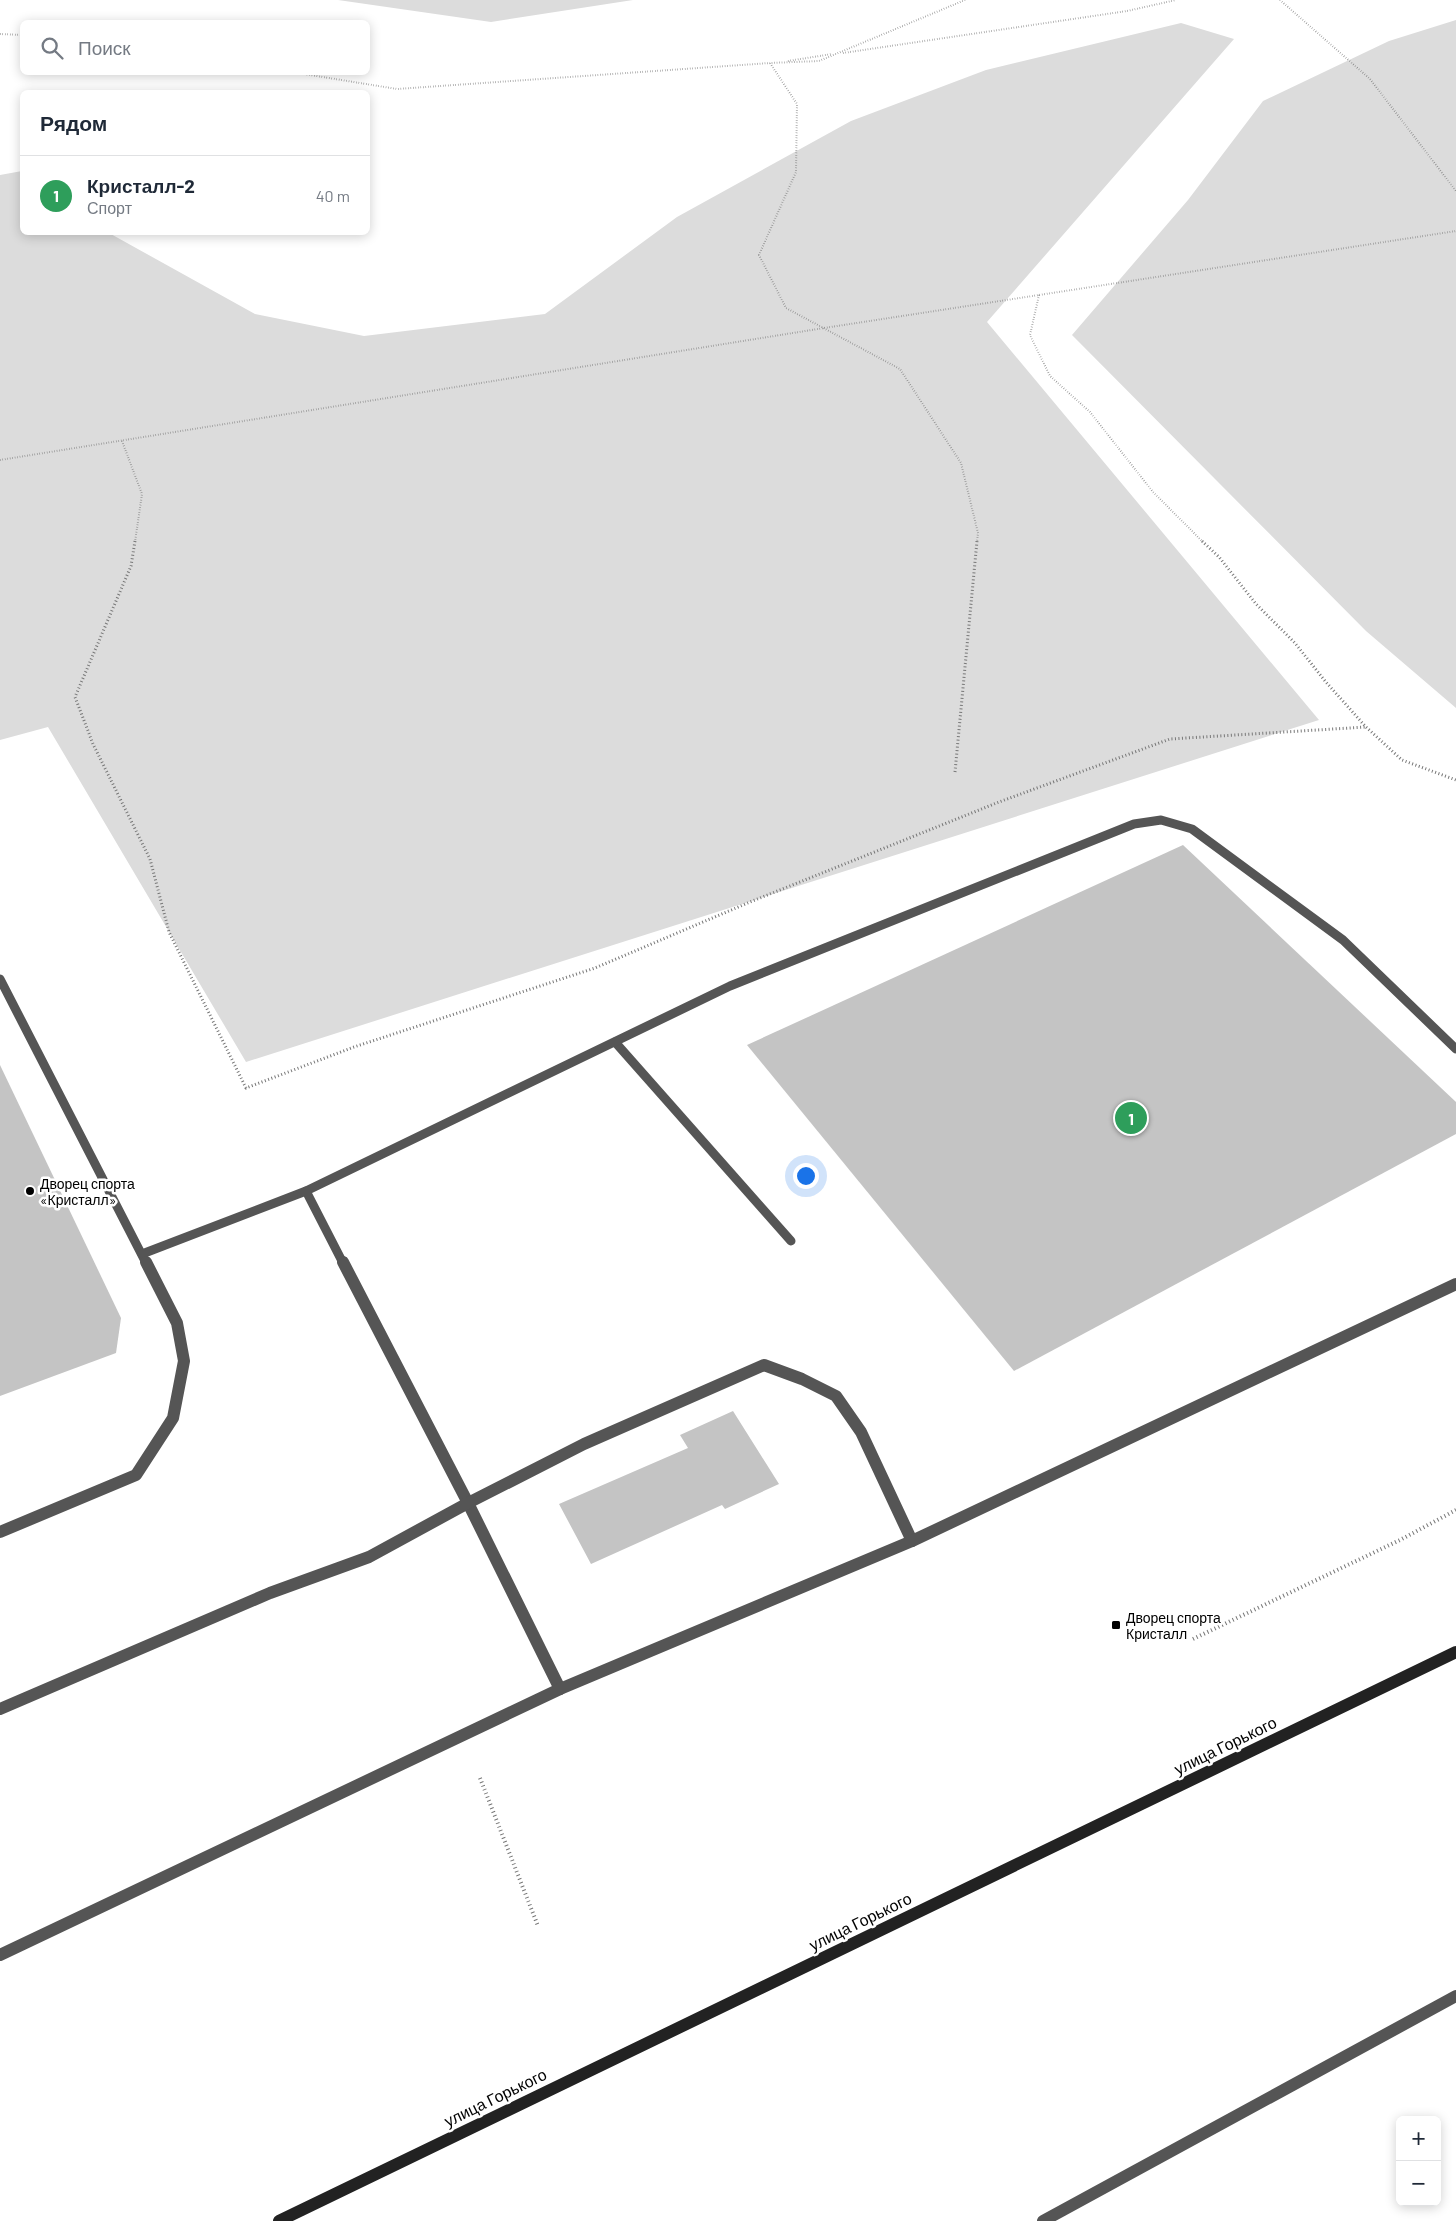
<!DOCTYPE html>
<html lang="ru">
<meta charset="utf-8">
<style>
:root{--surface:#fff;--page:#f6f6f7;--text:#1f2937;--muted:#747a83;--line:#e0e1e3;--accent:#b45309}
body{margin:0;font-family:Barlow,sans-serif;background:var(--page);color:var(--text)}
.controls{position:absolute;right:15px;bottom:15px;display:grid;overflow:hidden;border-radius:8px;box-shadow:0 2px 12px #0003}
.controls button{width:45px;height:45px;display:grid;place-items:center;padding:0;border:0;border-bottom:1px solid var(--line);background:var(--surface);color:var(--text);font:25px sans-serif}
.you{position:absolute;left:805px;top:1175px;width:18px;height:18px;margin:-12px;border:4px solid #fff;border-radius:50%;background:#1a73e8;box-shadow:0 0 0 8px #1a73e833}
.badge{display:grid;place-items:center;width:32px;height:32px;border-radius:50%;background:var(--accent);color:#fff;font-size:16px;font-weight:700}
.pin{position:absolute;translate:-50% -50%;border:2px solid #fff;box-shadow:0 1px 5px #0006}
.list{margin:0;padding:0;list-style:none}
h2{display:flex;justify-content:space-between;align-items:center;height:65px;margin:0;padding:0 20px;font-size:21px}
h2 small{font-size:16px;font-weight:400;color:var(--muted)}
.list li{display:grid;grid-template-columns:32px 1fr auto;gap:15px;align-items:center;box-sizing:border-box;height:80px;padding:0 20px;border-top:1px solid var(--line)}
.list b{display:block;font-size:19px;white-space:nowrap}
.list p{margin:0;font-size:16px;white-space:nowrap;color:var(--muted)}
.list em{font-size:16px;font-style:normal;color:var(--muted)}
.icon{flex:none;width:28px;height:28px;fill:none;stroke:currentColor;stroke-width:2;stroke-linecap:round;stroke-linejoin:round}
.map{position:relative;flex:none;width:1456px;height:2221px;overflow:hidden}
.search{position:absolute;background:var(--surface);box-shadow:0 2px 12px #0003;left:20px;top:20px;width:350px;height:55px;display:flex;align-items:center;gap:12px;box-sizing:border-box;padding:0 18px;border-radius:8px;color:var(--muted);font-size:19px}
.panel{position:absolute;background:var(--surface);box-shadow:0 2px 12px #0003;left:20px;top:90px;width:350px;height:145px;border-radius:8px}
.map>svg:first-child{display:block}
.green{fill:#dcdcdc}
.building{fill:#c4c4c4}
.lines{fill:none;stroke-linecap:round;stroke-linejoin:round}
.path-far2{stroke:#777;stroke-width:2;stroke-dasharray:0.5 2;stroke-linecap:butt}
.path-far1{stroke:#777;stroke-width:3;stroke-dasharray:1 2.5;stroke-linecap:butt}
.path{stroke:#777;stroke-width:4;stroke-dasharray:1 3;stroke-linecap:butt}
.service-far1{stroke:#555;stroke-width:9}
.service{stroke:#555;stroke-width:12}
.secondary{stroke:#222;stroke-width:12}
.poi-dot{fill:#000;stroke:#fff;stroke-width:2}
.labels{text-anchor:middle;dominant-baseline:central;stroke-width:5;stroke-linejoin:round;paint-order:stroke}
.poi-label{font-size:14px;fill:#000;stroke:#fff;text-anchor:start}
.near-street-label{font-size:16px;fill:#000;stroke:#fff}
</style>
<div class="map">
<svg width="1456" height="2221" viewBox="0 0 1456 2221">
<rect width="100%" height="100%" fill="#fff"/>
<g class="green">
<path d="M338,0H633L491,22Z"/>
<path d="M1456,20V708L1366,631L1072,335L1188,200L1263,101L1389,41Z"/>
<path d="M1181,23L1234,39L987,322L1319,720L246,1062L48,727L0,740V175L22,171V232L109,233L255,314L364,336L545,314L677,217L851,121L986,70Z"/>
</g>
<g class="building">
<path d="M1183,845L1456,1102V1134L1014,1371L747,1045Z"/>
<path d="M0,1065L121,1318L116,1353L0,1396Z"/>
<path d="M733,1411L779,1484L725,1509L722,1505L591,1564L559,1504L688,1448L680,1435Z"/>
</g>
<g class="lines">
<g class="path-far2">
<path d="M965,0L819,61L770,63L797,104L796,172L759,255L786,308L900,369L961,463L978,533L977,542"/>
<path d="M1280,0L1370,79L1456,191"/>
<path d="M0,34L22,35"/>
<path d="M843,53L1127,11L1176,0"/>
<path d="M788,61L832,54"/>
<path d="M292,72L397,89L770,63"/>
<path d="M1039,295L1030,335L1050,376L1090,412L1153,492L1203,542"/>
<path d="M122,441L142,494L135,542"/>
<path d="M0,460L824,328L1456,231"/>
</g>
<g class="path-far1">
<path d="M135,541L131,566L75,697L93,744L150,859L169,932L246,1088L354,1047L595,968L750,902L999,802L1170,739L1366,727"/>
<path d="M1202,541L1219,557L1256,604L1295,643L1325,681L1366,727L1402,760L1456,780"/>
<path d="M955,772L977,541"/>
</g>
<g class="path">
<path d="M1193,1639L1400,1540L1456,1510"/>
<path d="M480,1778L538,1926"/>
</g>
<g class="service-far1">
<path d="M0,979L146,1263"/>
<path d="M615,1042L791,1241"/>
<path d="M306,1191L730,986L1134,824L1161,820L1192,829L1343,940L1456,1049"/>
<path d="M142,1254L306,1191L343,1263"/>
</g>
<g class="service">
<path d="M343,1262L468,1503L560,1689"/>
<path d="M0,1532L136,1475L173,1418L184,1361L177,1323L146,1262"/>
<path d="M0,1709L270,1593L369,1557L468,1503L584,1444L764,1365L802,1379L836,1396L861,1432L912,1541"/>
<path d="M0,1955L560,1689L912,1541L1456,1284"/>
<path d="M1043,2221L1456,1996"/>
</g>
<path class="secondary" d="M279,2221L1456,1652"/>
</g>
<g class="poi-dot">
<circle cx="30" cy="1191" r="5"/>
<rect x="1111" y="1620" width="10" height="10" rx="2.5"/>
</g>
<g class="labels">
<g class="poi-label">
<text x="40" y="1183">Дворец спорта<tspan x="40" dy="16">«Кристалл»</tspan></text>
<text x="1126" y="1617">Дворец спорта<tspan x="1126" dy="16">Кристалл</tspan></text>
</g>
<g class="near-street-label">
<text transform="translate(1225 1745) rotate(-26)">улица Горького</text>
<text transform="translate(860 1921) rotate(-26)">улица Горького</text>
<text transform="translate(495 2097) rotate(-26)">улица Горького</text>
</g>
</g>
</svg>
<div class="controls">
<button>+</button>
<button>−</button>
</div>
<div class="you"></div>
<div class="pin badge" style="left:1131px;top:1118px;background:#2e9e5b">1</div>
<div class="search"><svg class="icon" aria-label="search" viewBox="0 0 24 24"><circle cx="10" cy="10" r="6"/><path d="M15 15l6 6"/></svg>Поиск</div>
<section class="panel">
<h2>Рядом<small></small></h2>
<ul class="list">
<li><span class="badge" style="background:#2e9e5b">1</span><div><b>Кристалл-2</b><p>Спорт</p></div><em>40 m</em></li>
</ul>
</section>
</div>
